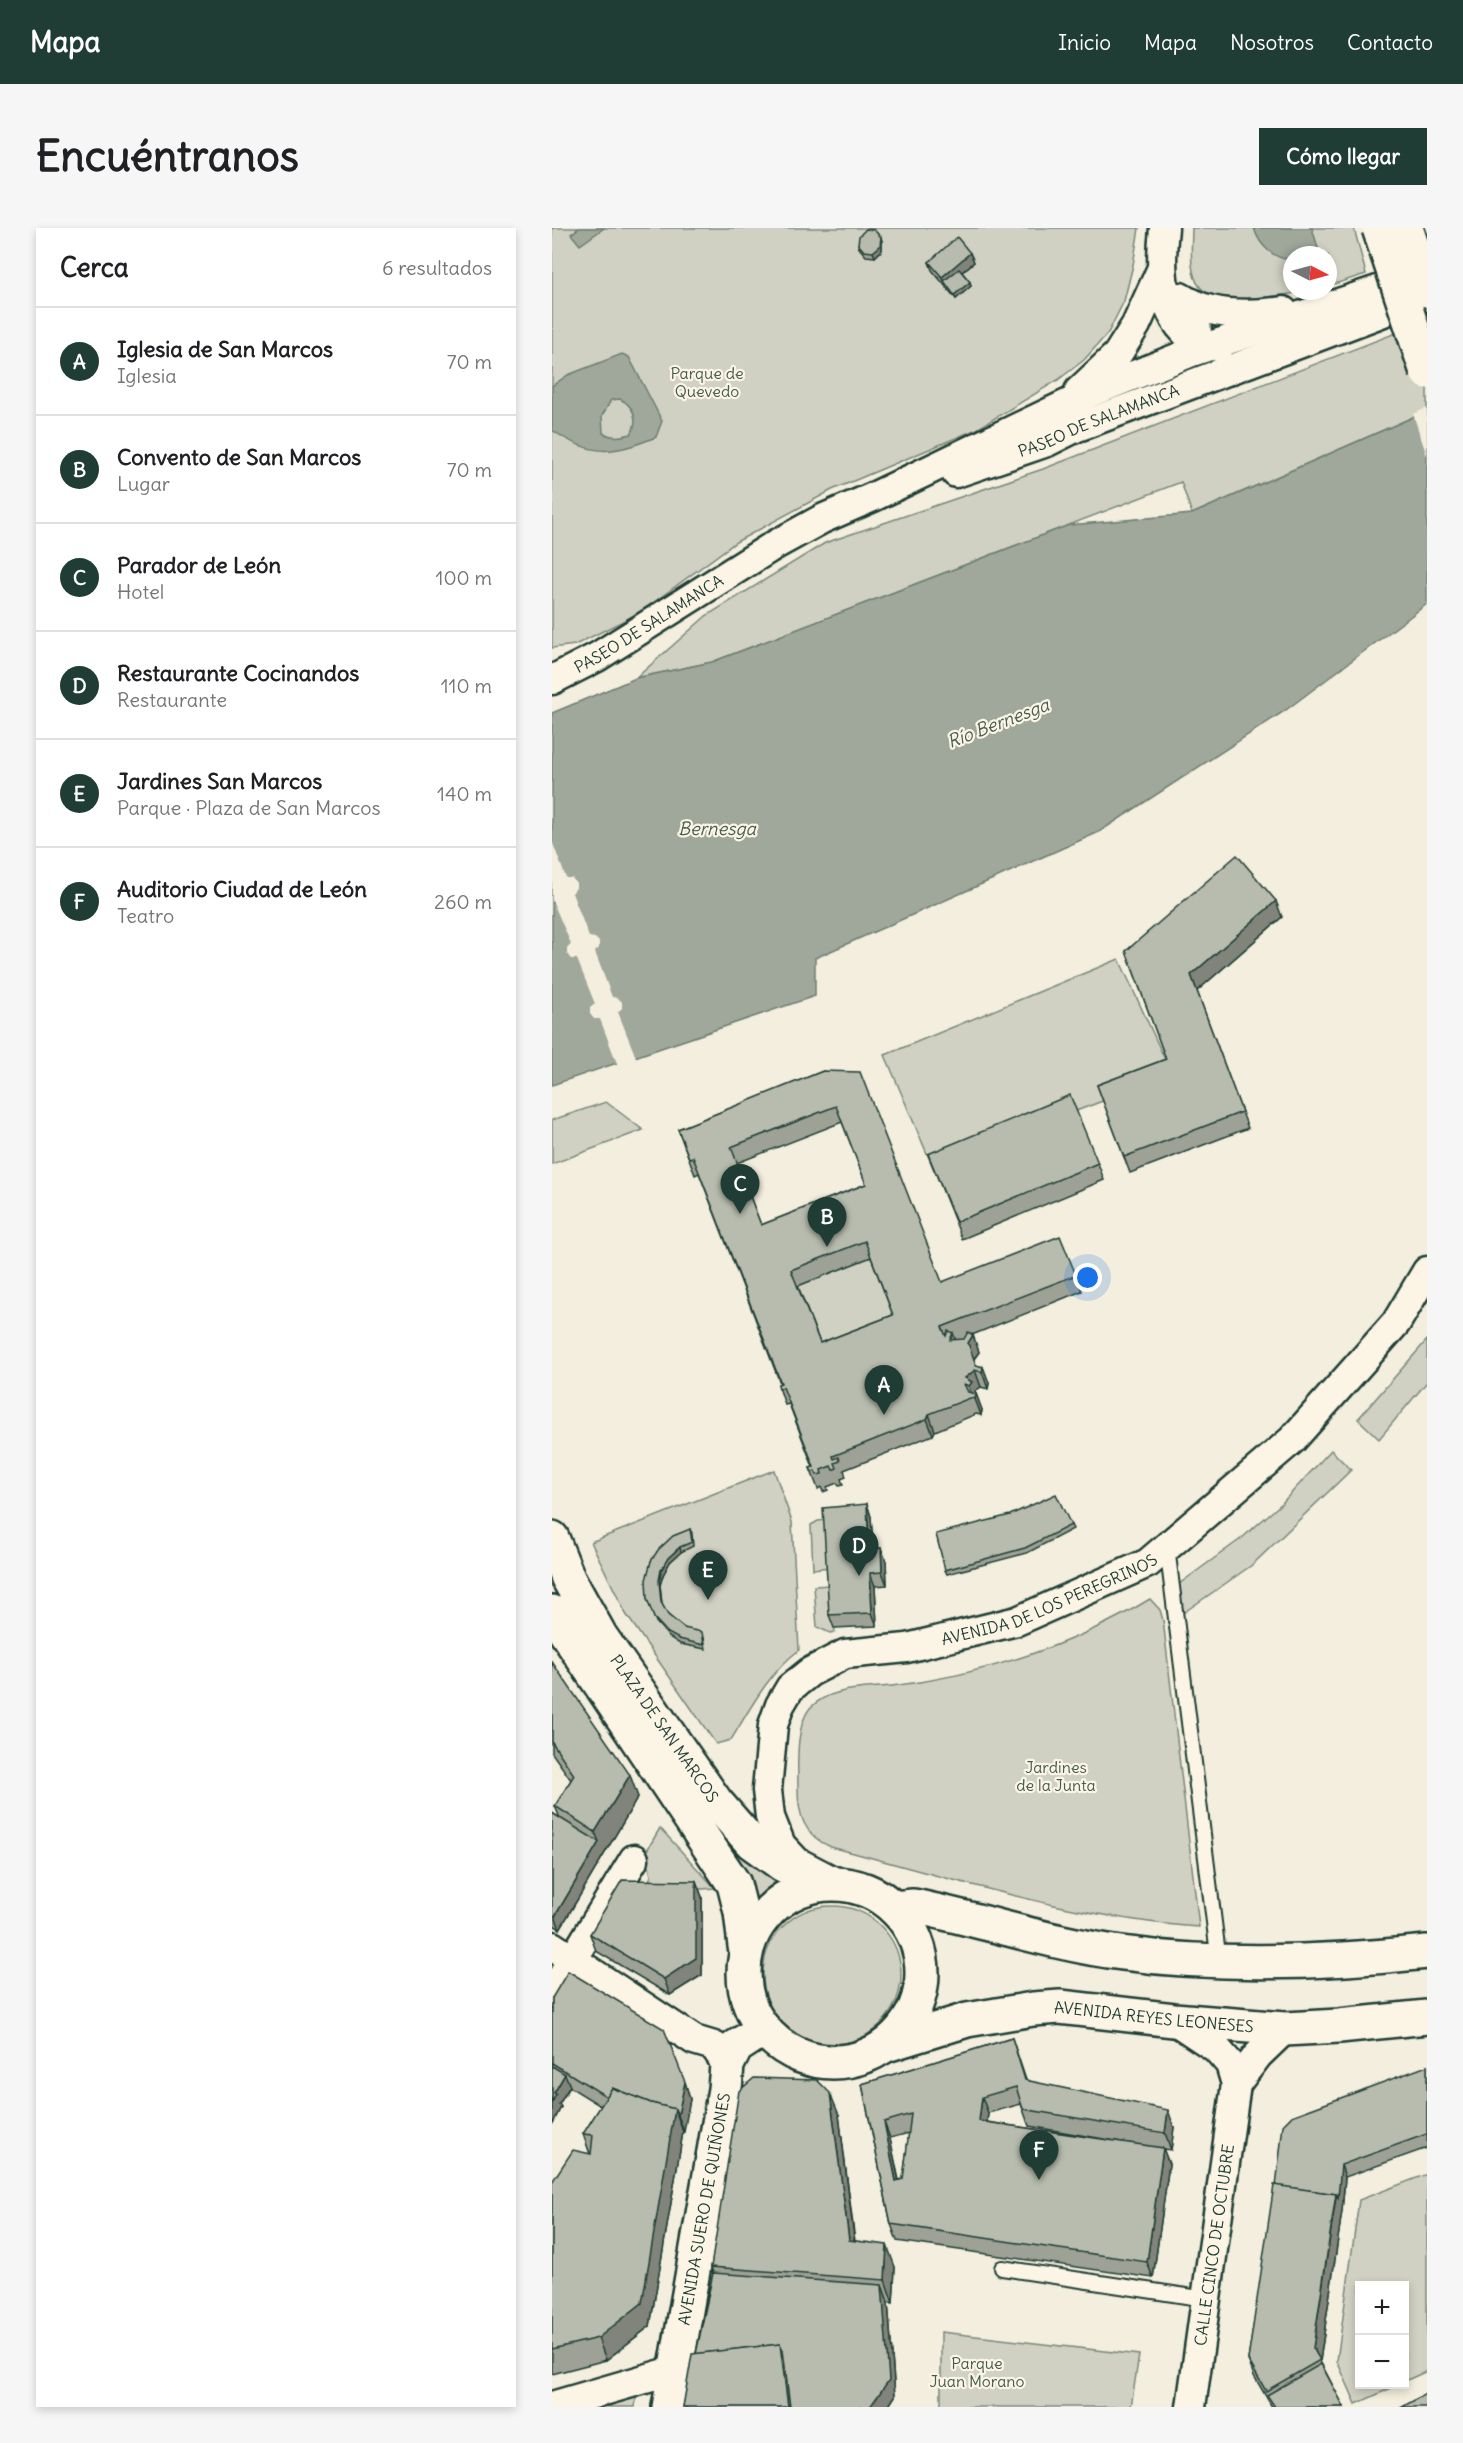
<!DOCTYPE html>
<html lang="es">
<meta charset="utf-8">
<style>
:root{--surface:#fff;--page:#f6f6f6;--text:#202124;--muted:#757577;--line:#e0e0e0;--accent:#1f3d34}
body{margin:0;font-family:Delius,sans-serif;background:var(--page);color:var(--text)}
.controls{position:absolute;right:18px;bottom:18px;display:grid;overflow:hidden;border-radius:0px;box-shadow:0 3px 9px #0003}
.controls button{width:54px;height:54px;display:grid;place-items:center;padding:0;border:0;border-bottom:2px solid var(--line);background:var(--surface);color:var(--text);font:30px sans-serif}
.compass{position:absolute;left:731px;top:18px;width:54px;height:54px;border-radius:50%;background:var(--surface);box-shadow:0 3px 9px #0003;rotate:96deg}
.you{position:absolute;left:536px;top:1050px;width:21px;height:21px;margin:-15px;border:4px solid #fff;border-radius:50%;background:#1a73e8;box-shadow:0 0 0 9px #1a73e833}
.badge{display:grid;place-items:center;width:39px;height:39px;border-radius:50%;background:var(--accent);color:#fff;font-size:20px;font-weight:700}
.pin{position:absolute;translate:-50% -50px;filter:drop-shadow(0 2px 3px #0008)}
.pin::after{content:'';position:absolute;top:32px;width:21px;height:18px;background:inherit;clip-path:polygon(0 0,100% 0,50% 100%)}
.list{margin:0;padding:0;list-style:none}
h2{display:flex;justify-content:space-between;align-items:center;height:78px;margin:0;padding:0 24px;font-size:26px}
h2 small{font-size:20px;font-weight:400;color:var(--muted)}
.list li{display:grid;grid-template-columns:39px 1fr auto;gap:18px;align-items:center;box-sizing:border-box;height:108px;padding:0 24px;border-top:2px solid var(--line)}
.list b{display:block;font-size:22px;white-space:nowrap}
.list p{margin:0;font-size:20px;white-space:nowrap;color:var(--muted)}
.list em{font-size:20px;font-style:normal;color:var(--muted)}
.map{position:relative;flex:none;width:875px;height:2179px;overflow:hidden;border-radius:0px}
header{display:flex;align-items:center;gap:36px;box-sizing:border-box;height:84px;padding:0 30px;background:var(--accent);color:#fff}
header strong{font-size:28px}
nav{display:flex;gap:33px;margin-inline-start:auto;font-size:21px}
.intro{display:flex;align-items:center;justify-content:space-between;box-sizing:border-box;height:144px;padding:0 36px}
h1{margin:0;font-size:42px}
.button{padding:15px 27px;border-radius:0px;background:var(--accent);color:#fff;font-size:21px;font-weight:700}
main{display:flex;gap:36px;padding:0 36px}
aside{flex:1;background:var(--surface);border-radius:0px;box-shadow:0 3px 9px #0003}
.map>svg:first-child{display:block}
.green{fill:#d0d1c2;stroke:#78877b;stroke-width:1.5}
.water{fill:#a0a89b;stroke:#6c7d72;stroke-width:1.5;fill-rule:evenodd}
.pier{fill:#f3eede}
.lines{fill:none;stroke-linecap:round;stroke-linejoin:round}
.service-casing{stroke:#1f3d34;stroke-width:18}
.minor-casing{stroke:#1f3d34;stroke-width:33}
.tertiary-casing{stroke:#1f3d34;stroke-width:38}
.primary-casing{stroke:#1f3d34;stroke-width:38}
.service{stroke:#fcf5e5;stroke-width:14}
.minor{stroke:#fcf5e5;stroke-width:28}
.tertiary{stroke:#fcf5e5;stroke-width:33}
.primary{stroke:#fcf5e5;stroke-width:33}
.secondary-bridge-casing{stroke:#1f3d34;stroke-width:38;stroke-linecap:butt}
.secondary-bridge{stroke:#fcf5e5;stroke-width:33}
.wall{fill:#9ea296;stroke:#1f3d34;stroke-width:1.5;fill-rule:evenodd}
.shaded-wall{fill:#81847a;stroke:#1f3d34;stroke-width:1.5}
.building{fill:#b8bcae;stroke:#1f3d34;stroke-width:1.5;fill-rule:evenodd}
.labels{text-anchor:middle;dominant-baseline:central;stroke-width:4.5;stroke-linejoin:round;paint-order:stroke}
.park-label{font-size:16px;fill:#425b50;stroke:#fcf5e5}
.street-label{font-size:16px;fill:#1f3d34;stroke:#fcf5e5}
.water-label{font-size:18px;font-style:italic;fill:#465d53;stroke:#fcf5e5}
</style>
<header>
<strong>Mapa</strong>
<nav><a>Inicio</a><a>Mapa</a><a>Nosotros</a><a>Contacto</a></nav>
</header>
<div class="intro"><h1>Encuéntranos</h1><a class="button">Cómo llegar</a></div>
<main>
<aside>
<h2>Cerca<small>6 resultados</small></h2>
<ul class="list">
<li><span class="badge">A</span><div><b>Iglesia de San Marcos</b><p>Iglesia</p></div><em>70 m</em></li>
<li><span class="badge">B</span><div><b>Convento de San Marcos</b><p>Lugar</p></div><em>70 m</em></li>
<li><span class="badge">C</span><div><b>Parador de León</b><p>Hotel</p></div><em>100 m</em></li>
<li><span class="badge">D</span><div><b>Restaurante Cocinandos</b><p>Restaurante</p></div><em>110 m</em></li>
<li><span class="badge">E</span><div><b>Jardines San Marcos</b><p>Parque · Plaza de San Marcos</p></div><em>140 m</em></li>
<li><span class="badge">F</span><div><b>Auditorio Ciudad de León</b><p>Teatro</p></div><em>260 m</em></li>
</ul>
</aside>
<div class="map">
<svg width="875" height="2179" viewBox="0 0 875 2179">
<rect width="100%" height="100%" fill="#f3eede"/>
<filter id="ink" filterUnits="userSpaceOnUse"><feTurbulence type="fractalNoise" baseFrequency=".0167" numOctaves="2"/><feDisplacementMap in="SourceGraphic" scale="12" xChannelSelector="R" yChannelSelector="G"/><feConvolveMatrix kernelMatrix="1 2 1 2 8 2 1 2 1" color-interpolation-filters="sRGB"/></filter>
<g filter="url(#ink)">
<g class="green">
<path d="M0,0H587L581,37L572,73L556,105L532,132L506,152L425,201L280,262L184,314L87,385L23,417L0,420Z"/>
<path d="M640,0H802L814,46L776,58V27H740V63H756C732,67 665,79 648,59C636,45 640,17 640,0Z"/>
<path d="M875,93V183L640,286L629,254L160,434L84,450L154,388L273,315L491,241Z"/>
<path d="M567,731L620,847L524,883L382,942L333,827Z"/>
<path d="M54,874L91,902L0,936V892Z"/>
<path d="M319,1029L347,1103L274,1132L245,1058Z"/>
<path d="M875,1112V1154L827,1211L806,1191Z"/>
<path d="M779,1222L799,1242L700,1337L631,1385L627,1356L690,1310L730,1275Z"/>
<path d="M222,1242L240,1294L247,1422C216,1446 199,1479 179,1512L164,1516L74,1386L39,1314Z"/>
<path d="M275,1292L278,1339L261,1341L259,1297L266,1293Z"/>
<path d="M279,1357L283,1404L278,1405L265,1399L262,1358Z"/>
<path d="M598,1371L608,1382L611,1392L647,1699C525,1691 398,1650 279,1619C252,1608 246,1587 246,1560C246,1538 243,1498 258,1480C278,1459 313,1461 340,1458C429,1447 521,1418 598,1371Z"/>
<path d="M163,1592L231,1652L203,1671L187,1639L156,1600Z"/>
<path d="M108,1600L163,1660L91,1665L99,1648L94,1624Z"/>
<circle cx="280" cy="1747" r="69"/>
<path d="M875,1946V2143L853,2153L852,2058H808V2156L846,2157L804,2176L785,2133L807,1972Z"/>
<path d="M389,2104L587,2127L579,2179H389Z"/>
<path d="M85,2163L83,2179H37Z"/>
</g>
<g class="water">
<path d="M27,0H52L28,17L19,6Z"/>
<path d="M702,0H760L766,20L764,27H740V32C721,31 707,17 702,0Z"/>
<path d="M70,126L77,129L110,193L104,209C62,226 40,230 0,202V158L16,147ZM68,171C82,178 87,192 79,206C68,209 61,210 51,205L50,188L59,172Z"/>
<path d="M875,183V376L734,482L547,604L263,730V768L0,857V485L84,450L160,434L517,297L640,286Z"/>
</g>
<g class="pier">
<path d="M875,180V228L861,186Z"/>
<path d="M0,613L14,650H20L24,655V660L20,665L37,709L43,710L47,714V720L43,724L60,769L66,770L70,774V780L66,784L85,832L66,838L48,791H42L38,786V780L43,776L25,731H19L15,726V721L19,716L0,672Z"/>
</g>
<g class="lines">
<defs>
<g id="service">
<path d="M615,1319L667,1734"/>
<path d="M450,2040L654,2071"/>
</g>
<g id="minor">
<path d="M612,0C607,45 608,112 667,119"/>
<path d="M628,69C657,88 697,88 731,83"/>
<path d="M640,75C643,90 648,104 642,120"/>
<path d="M527,163L565,127L584,97L609,42"/>
<path id="s1" d="M404,245L495,214L523,200L874,68"/>
<path id="s2" d="M0,452L45,429L221,318L270,291L321,269L540,164L640,124L865,49"/>
<path id="s3" d="M287,1656L245,1634L229,1617L218,1589L215,1562L221,1497L228,1477L238,1460L258,1444L293,1426L355,1420L465,1393L596,1335L740,1212L844,1095L875,1043"/>
<path d="M0,1718L142,1812L162,1818L175,1837"/>
<path d="M0,1766L82,1631"/>
<path d="M622,1792L664,1820L678,1836L684,1856L639,2179"/>
<path d="M684,1856L706,1827L733,1801"/>
<path d="M0,2178L124,2142"/>
</g>
<g id="tertiary">
<path id="s4" d="M117,2179L173,1861L175,1837L184,1819L212,1801"/>
</g>
<g id="primary">
<path id="s5" d="M0,1310L16,1350L49,1409L164,1574L199,1614L231,1637L266,1656"/>
<path d="M0,1384L182,1656L189,1684L193,1718"/>
<circle cx="281" cy="1745" r="89"/>
<path d="M342,1680L361,1678C431,1692 500,1716 570,1725C672,1739 774,1735 875,1724"/>
<path id="s6" d="M334,1817L415,1792L481,1781L508,1779L622,1792L733,1801L787,1798L875,1789"/>
</g>
</defs>
<use href="#service" class="service-casing"/>
<use href="#minor" class="minor-casing"/>
<use href="#tertiary" class="tertiary-casing"/>
<use href="#primary" class="primary-casing"/>
<use href="#service" class="service"/>
<use href="#minor" class="minor"/>
<use href="#tertiary" class="tertiary"/>
<use href="#primary" class="primary"/>
<defs>
<g id="secondary-bridge">
<path d="M827,0L875,144"/>
<path d="M854,0L875,62"/>
</g>
</defs>
<use href="#secondary-bridge" class="secondary-bridge-casing"/>
<use href="#secondary-bridge" class="secondary-bridge"/>
</g>
<g class="wall">
<path d="M330,13V22L323,29L314,28L307,20L306,16Z"/>
<path d="M418,25L422,34L410,44L418,54L419,58L404,71L380,42L377,34Z"/>
<path d="M730,689L645,763L696,900L578,945L545,857L614,831L574,723Z"/>
<path d="M271,843L390,1054L524,1047L530,1063L420,1107L427,1124L422,1131L424,1137L431,1139L437,1155L436,1161L429,1159L423,1163L430,1182L429,1187L424,1186L383,1203L381,1207L292,1242L294,1249L289,1251L291,1257L287,1258L285,1255L275,1259L276,1262L271,1264L269,1259L266,1261L258,1240L261,1239L237,1176L233,1177L226,1156L228,1155L147,945L143,947L126,901ZM290,894L314,956L209,997L185,935ZM319,1029L341,1087L268,1115L246,1058Z"/>
<path d="M376,926L546,935L552,952L410,1011Z"/>
<path d="M315,1276L319,1289L321,1321L329,1320L334,1333L335,1357L323,1358L325,1398L282,1400L277,1387Z"/>
<path d="M519,1297L521,1301L475,1325L395,1346L393,1342Z"/>
<path d="M138,1301L140,1305L141,1318L129,1324L118,1334L111,1347L108,1357L110,1376L116,1387L132,1400L152,1409L154,1421L128,1416L117,1409L104,1394L95,1371L99,1333Z"/>
<path d="M0,1434L86,1569L8,1701L0,1696V1585L8,1590L3,1578L19,1552L0,1525Z"/>
<path d="M144,1653L150,1669V1747L118,1767L44,1723L38,1706Z"/>
<path d="M0,1770L133,1854L138,1871L131,1904L98,2098L54,2132L0,2146V1954L38,1926L31,1906L49,1878L18,1859L7,1876L9,1879L1,1895H0Z"/>
<path d="M460,1810L474,1852L622,1899L619,1922L611,1921L617,1936L601,2050L345,2013L339,1996L310,1856ZM469,1876L477,1898L581,1916L435,1894L436,1885ZM357,1905L351,1951L347,1952L338,1910Z"/>
<path d="M875,1838V1920L793,1949L790,1983L768,2133L792,2179H720L702,2148L696,2132L724,1958Z"/>
<path d="M287,1887L303,2013L343,2039L341,2075L336,2074L343,2168L336,2179H131L144,2126L161,2045L159,2039Z"/>
</g>
<g class="shaded-wall">
<path d="M329,9L330,13V22L323,29L321,24Z"/>
<path d="M418,25L422,34L394,57L390,49Z"/>
<path d="M418,54L419,58L404,71L402,67Z"/>
<path d="M724,673L730,689L645,763L639,747Z"/>
<path d="M401,1105L407,1121L398,1112Z"/>
<path d="M421,1107L427,1124L421,1132L416,1115Z"/>
<path d="M431,1139L437,1155L436,1161L430,1144Z"/>
<path d="M423,1142L429,1159L423,1163L430,1182L429,1187L423,1171H422L413,1150Z"/>
<path d="M377,1186L383,1203L381,1207L375,1191Z"/>
<path d="M315,1276L319,1289L322,1334L317,1321Z"/>
<path d="M128,1319L129,1324L118,1334L111,1347L108,1357L110,1378L109,1374L107,1353L109,1342L116,1330Z"/>
<path d="M329,1320L334,1333L335,1357L330,1344Z"/>
<path d="M318,1345L323,1358L325,1398L320,1385Z"/>
<path d="M78,1547L86,1569L8,1701L3,1688L47,1614L43,1604Z"/>
<path d="M144,1653L150,1669V1747L118,1767L112,1751Z"/>
<path d="M13,1846L18,1858L7,1876L9,1879L1,1895L0,1892V1875L2,1865Z"/>
<path d="M133,1854L138,1871L132,1904L126,1887Z"/>
<path d="M278,1865L287,1887L305,2035L297,2012Z"/>
<path d="M430,1869L436,1885L433,1910L427,1893Z"/>
<path d="M123,1881L131,1904L98,2098L54,2132L46,2110Z"/>
<path d="M616,1882L622,1899L619,1922L613,1905Z"/>
<path d="M332,1894L338,1910L350,1969L344,1953Z"/>
<path d="M611,1920L617,1936L601,2050L595,2034Z"/>
<path d="M789,1937L793,1949L790,1983L768,2133L761,2120Z"/>
<path d="M335,2017L343,2039L341,2075L333,2052Z"/>
<path d="M330,2057L336,2074L343,2168L336,2179H318Z"/>
<path d="M228,2116L237,2138L242,2179H236Z"/>
</g>
<g class="building">
<path d="M314,1L322,2L329,9L328,18L321,24L312,23L306,16L307,8Z"/>
<path d="M405,9L418,25L390,49L377,34Z"/>
<path d="M407,41L418,54L402,67L392,53Z"/>
<path d="M685,627L724,673L639,747L690,884L572,929L545,857L614,831L574,723Z"/>
<path d="M271,843L308,844L390,1054L508,1008L524,1047L390,1099L394,1108L396,1103L401,1105L398,1112L412,1111L416,1104L421,1107L416,1115L424,1137L431,1139L430,1144L423,1142L413,1150L420,1154L417,1158L412,1156L416,1164L424,1166L423,1171L418,1170L377,1186L375,1191L281,1228L282,1231L287,1229L288,1233L283,1235L285,1240L281,1242L279,1238L269,1242L270,1246L265,1247L263,1243L260,1244L258,1240L262,1239L231,1159L227,1161L226,1156L229,1155L141,929L137,930L126,901ZM284,878L314,956L209,997L179,919ZM313,1013L341,1087L268,1115L239,1042Z"/>
<path d="M518,867L546,935L404,994L376,926Z"/>
<path d="M504,1266L519,1297L473,1320L393,1342L384,1306L458,1287Z"/>
<path d="M315,1276L317,1321L329,1320L330,1344L318,1345L320,1385L277,1387L271,1280Z"/>
<path d="M138,1301L140,1314L128,1319L116,1330L109,1342L107,1353L109,1374L116,1387L132,1400L150,1404L152,1417L127,1411L116,1405L102,1390L95,1371L94,1352L99,1333L106,1322L121,1308Z"/>
<path d="M0,1434L78,1547L43,1604L3,1578L22,1547L0,1514Z"/>
<path d="M0,1585L47,1614L3,1688L0,1686Z"/>
<path d="M70,1652L144,1653V1730L112,1751L38,1706Z"/>
<path d="M16,1743L112,1801L133,1854L126,1887L123,1881L99,1875L60,1860L55,1869L0,1835V1770Z"/>
<path d="M460,1810L473,1852L616,1882L613,1905L471,1881L464,1859L430,1869L427,1893L611,1920L595,2034L339,1996L310,1856ZM359,1886L351,1951L344,1953L332,1894Z"/>
<path d="M0,1838L13,1846L2,1865L4,1866L0,1875Z"/>
<path d="M875,1838V1906L789,1937L786,1970L784,1966L724,1958L731,1897L740,1888Z"/>
<path d="M202,1850L265,1852L278,1865L297,2012L335,2017L333,2052L159,2039L187,1863Z"/>
<path d="M60,1860L99,1875L123,1881L90,2075L46,2110L0,2121V1954L21,1922L39,1926L41,1907L31,1906Z"/>
<path d="M722,1957L784,1966L761,2120L768,2132L714,2163L696,2132Z"/>
<path d="M161,2045L330,2057L337,2152L318,2179H238L231,2122L228,2116L144,2126Z"/>
<path d="M228,2116L236,2179H131L140,2126Z"/>
<path d="M769,2136L792,2179H723L715,2167Z"/>
<path d="M875,2165V2179H850Z"/>
</g>
</g>
<g class="labels">
<g class="park-label">
<text x="155" y="145">Parque de<tspan x="155" dy="18">Quevedo</tspan></text>
<text x="504" y="1539">Jardines<tspan x="504" dy="18">de la Junta</tspan></text>
<text x="425" y="2135">Parque<tspan x="425" dy="18">Juan Morano</tspan></text>
</g>
<g class="street-label">
<text stroke="none"><textPath href="#s1" startOffset="152">PASEO DE SALAMANCA</textPath></text>
<text stroke="none"><textPath href="#s2" startOffset="112">PASEO DE SALAMANCA</textPath></text>
<text stroke="none"><textPath href="#s3" startOffset="512">AVENIDA DE LOS PEREGRINOS</textPath></text>
<text stroke="none"><textPath href="#s5" startOffset="222">PLAZA DE SAN MARCOS</textPath></text>
<text stroke="none"><textPath href="#s6" startOffset="273">AVENIDA REYES LEONESES</textPath></text>
<text stroke="none"><textPath href="#s4" startOffset="201">AVENIDA SUERO DE QUIÑONES</textPath></text>
<text transform="translate(662 2017) rotate(-82)">CALLE CINCO DE OCTUBRE</text>
</g>
<g class="water-label">
<text transform="translate(446 495) rotate(-21)">Río Bernesga</text>
<text x="165" y="600">Bernesga</text>
</g>
</g>
</svg>
<div class="controls">
<button>+</button>
<button>−</button>
</div>
<svg class="compass" viewBox="-18 -18 36 36"><path d="M0-13l5 13h-10z" fill="#e53935"/><path d="M0 13l5-13h-10z" fill="#757577"/></svg>
<div class="you"></div>
<div class="pin badge" style="left:332px;top:1187px">A</div>
<div class="pin badge" style="left:275px;top:1019px">B</div>
<div class="pin badge" style="left:188px;top:986px">C</div>
<div class="pin badge" style="left:307px;top:1348px">D</div>
<div class="pin badge" style="left:156px;top:1372px">E</div>
<div class="pin badge" style="left:487px;top:1952px">F</div>
</div>
</main>
